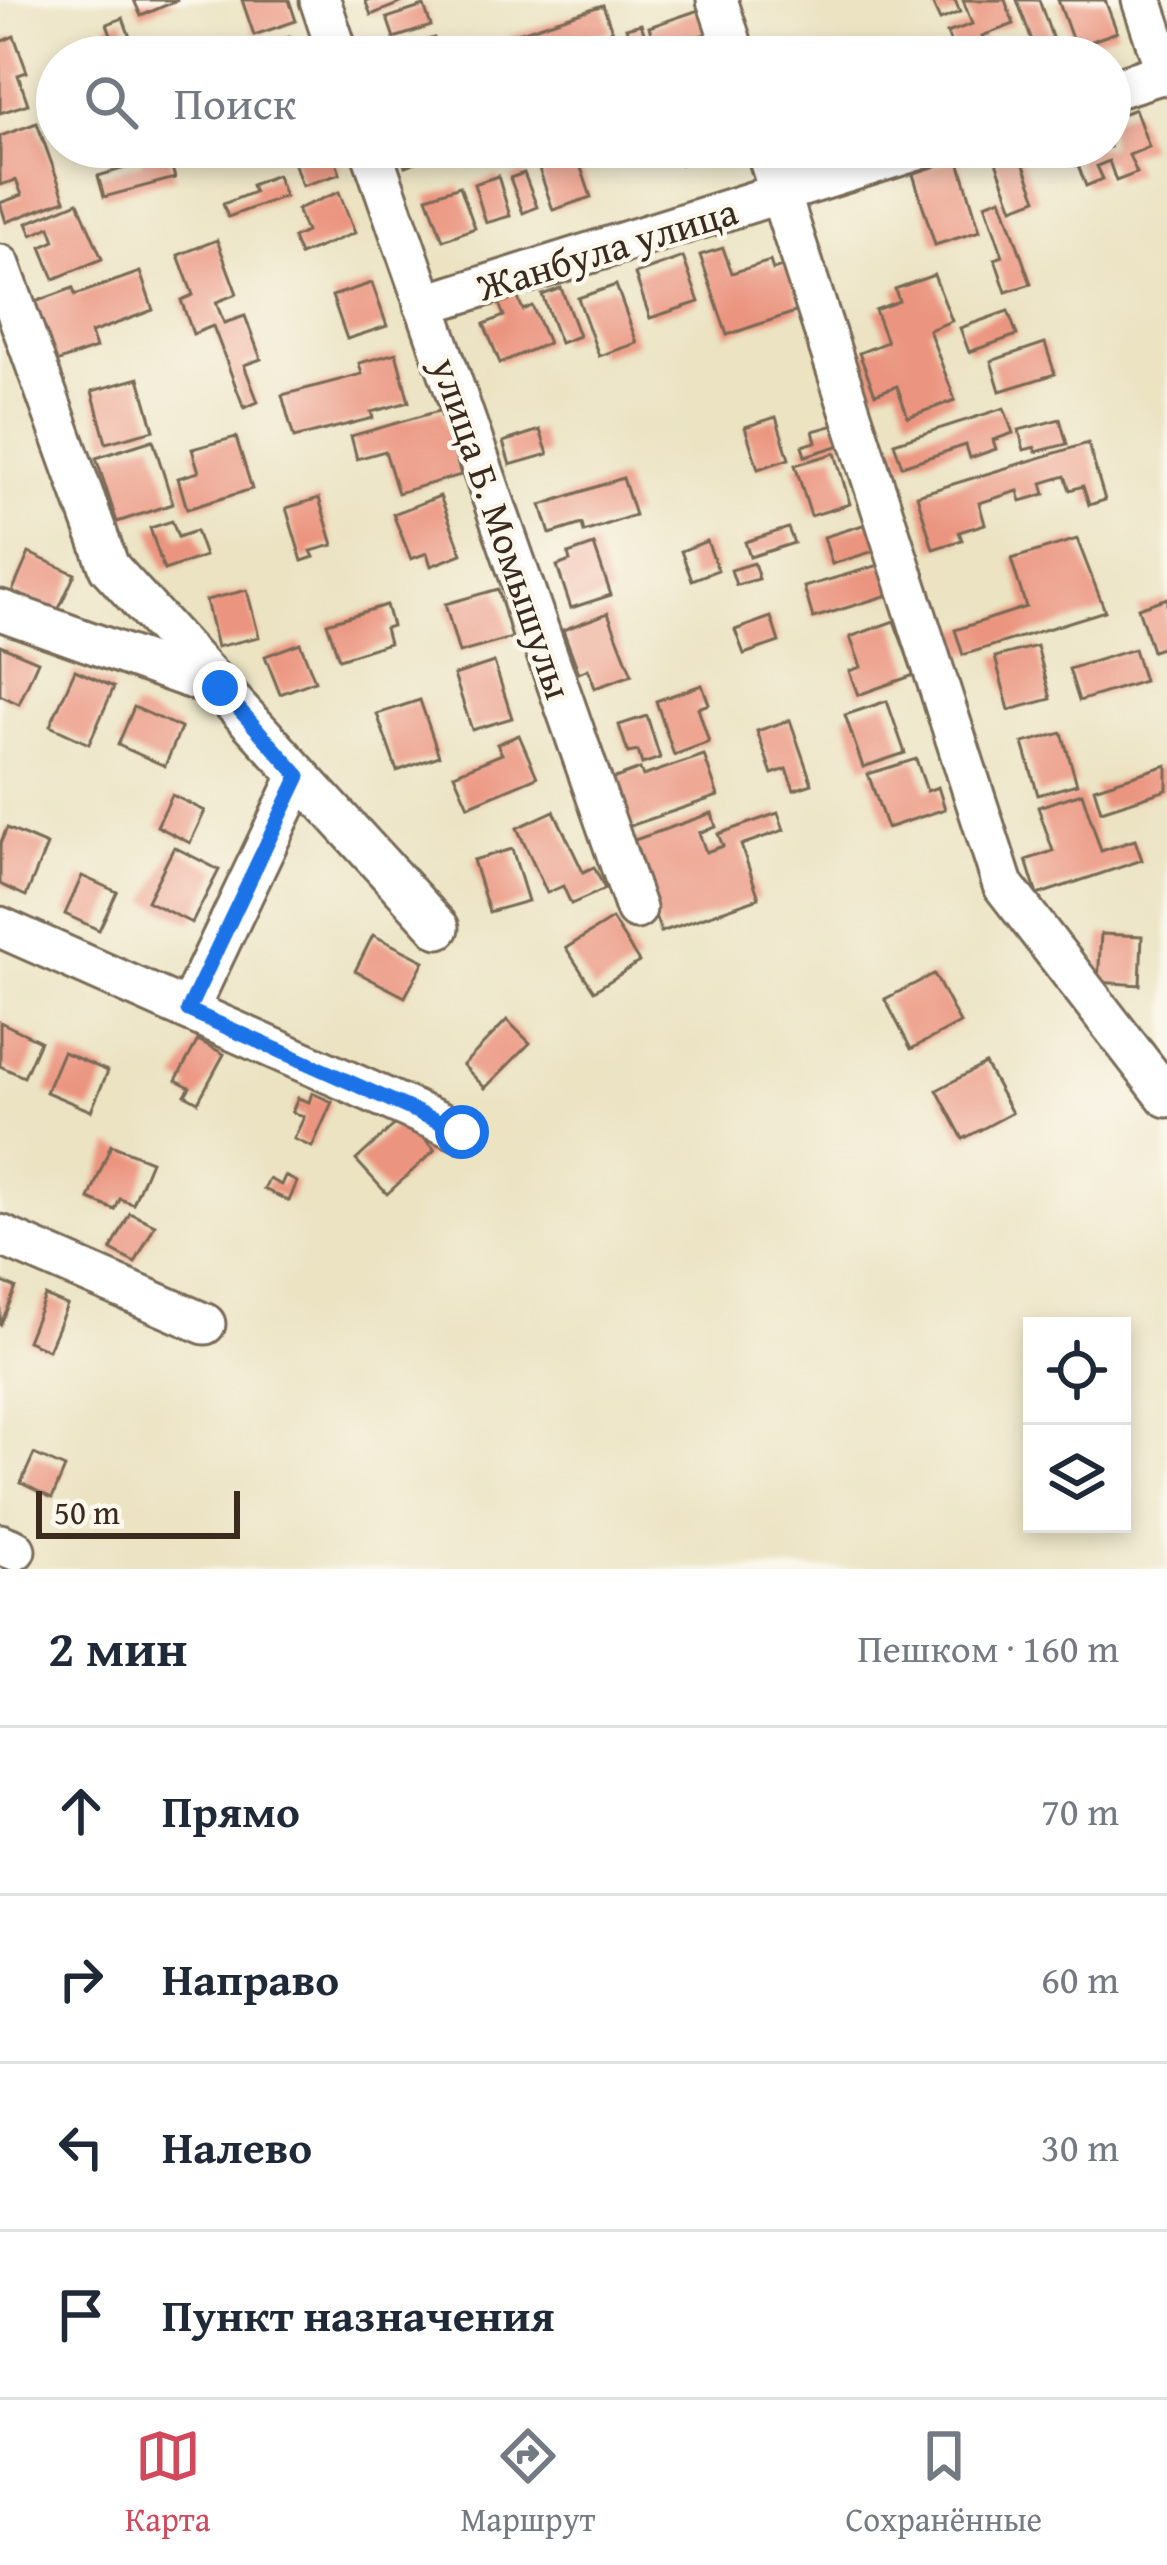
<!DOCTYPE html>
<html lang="ru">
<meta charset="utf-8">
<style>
:root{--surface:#fff;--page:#f6f6f7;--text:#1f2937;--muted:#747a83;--line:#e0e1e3;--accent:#d1495b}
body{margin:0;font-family:"Gentium Book Plus",serif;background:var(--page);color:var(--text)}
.controls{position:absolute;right:36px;bottom:36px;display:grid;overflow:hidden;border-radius:0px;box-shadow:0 6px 18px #0003}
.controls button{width:108px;height:108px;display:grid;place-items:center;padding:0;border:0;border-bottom:3px solid var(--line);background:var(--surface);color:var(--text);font:60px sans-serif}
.scale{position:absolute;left:36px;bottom:30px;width:204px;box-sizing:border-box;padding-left:12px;border:6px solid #3b2a1e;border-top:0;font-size:33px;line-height:42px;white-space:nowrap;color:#3b2a1e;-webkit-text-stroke:9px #fbf7ec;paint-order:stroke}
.stop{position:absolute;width:36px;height:36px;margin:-27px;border:9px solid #1a73e8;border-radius:50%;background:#fff}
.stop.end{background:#1a73e8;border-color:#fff;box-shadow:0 3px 12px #0008}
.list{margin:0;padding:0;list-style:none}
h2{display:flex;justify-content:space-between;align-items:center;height:156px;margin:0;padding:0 48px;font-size:51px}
h2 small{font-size:39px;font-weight:400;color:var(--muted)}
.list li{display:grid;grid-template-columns:78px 1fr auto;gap:36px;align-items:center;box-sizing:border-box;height:168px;padding:0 48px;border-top:3px solid var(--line)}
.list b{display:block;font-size:45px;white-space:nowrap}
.list em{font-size:39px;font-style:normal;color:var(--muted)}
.icon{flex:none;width:66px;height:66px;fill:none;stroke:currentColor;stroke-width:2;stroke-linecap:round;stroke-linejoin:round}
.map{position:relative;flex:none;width:1167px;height:1569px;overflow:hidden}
.search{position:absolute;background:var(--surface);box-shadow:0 6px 18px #0003;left:36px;right:36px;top:36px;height:132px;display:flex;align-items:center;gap:30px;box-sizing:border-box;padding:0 42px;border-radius:66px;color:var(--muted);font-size:45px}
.sheet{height:828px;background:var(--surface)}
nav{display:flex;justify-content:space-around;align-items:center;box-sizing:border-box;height:168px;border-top:3px solid var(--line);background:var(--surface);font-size:33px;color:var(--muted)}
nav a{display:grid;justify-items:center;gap:6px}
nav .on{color:var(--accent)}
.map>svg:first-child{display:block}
.building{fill:#eb9580}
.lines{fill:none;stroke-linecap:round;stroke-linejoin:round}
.minor-casing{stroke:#796b57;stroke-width:45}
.minor{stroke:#fff;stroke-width:39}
.route{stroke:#1a73e8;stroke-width:15}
.labels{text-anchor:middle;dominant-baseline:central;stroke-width:9;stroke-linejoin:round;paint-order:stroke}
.street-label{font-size:39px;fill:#3b2a1e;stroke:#fbf7ec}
</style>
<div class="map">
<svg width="1167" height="1569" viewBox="0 0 1167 1569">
<rect width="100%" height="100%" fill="#fbf7ec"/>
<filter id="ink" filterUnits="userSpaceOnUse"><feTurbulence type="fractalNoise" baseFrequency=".00833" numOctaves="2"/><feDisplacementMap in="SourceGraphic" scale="24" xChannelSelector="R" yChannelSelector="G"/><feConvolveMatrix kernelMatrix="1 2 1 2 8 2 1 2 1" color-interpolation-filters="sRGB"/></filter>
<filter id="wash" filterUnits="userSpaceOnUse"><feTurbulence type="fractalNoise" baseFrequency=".004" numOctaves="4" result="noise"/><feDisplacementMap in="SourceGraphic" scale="48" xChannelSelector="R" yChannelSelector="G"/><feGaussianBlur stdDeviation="2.7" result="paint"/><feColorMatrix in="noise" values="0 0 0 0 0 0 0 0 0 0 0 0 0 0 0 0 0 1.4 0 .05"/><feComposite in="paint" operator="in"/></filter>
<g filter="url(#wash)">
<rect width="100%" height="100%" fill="#ebe3c2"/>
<g id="blocks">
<g class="building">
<path d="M134,0H178L141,16Z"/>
<path d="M242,0H289L296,21L254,35Z"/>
<path d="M365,0H408L371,15Z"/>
<path d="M931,0H955L960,12L940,20Z"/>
<path d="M963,0H1005L1014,24L982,36L989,57H956L947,33L972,24Z"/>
<path d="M1017,0H1039L1059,57H1038Z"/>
<path d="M1058,0H1105L1117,32L1075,47Z"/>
<path d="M603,5L612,31L534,57H481L512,46L509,36Z"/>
<path d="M424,6L431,26L394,38L387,18Z"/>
<path d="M699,10L708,33L673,45L677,57H659L649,27Z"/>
<path d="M123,18L136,54L119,57L107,24Z"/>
<path d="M641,24L652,57H636L626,28Z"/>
<path d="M14,36L27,72L18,75L28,104L0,113V42Z"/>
<path d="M290,37L297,57H253L251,51Z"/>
<path d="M434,38L440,57H384L383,53Z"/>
<path d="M1135,109L1149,147L1129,155L1137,173L1116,181L1109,161L1097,166L1103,179L1086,186L1071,147H1110V119Z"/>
<path d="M37,123L65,200L6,222L0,203L22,195L16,180L0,185V136Z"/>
<path d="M138,147H166L175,178L104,197L98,176L142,163Z"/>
<path d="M289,147H331L340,174L302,186Z"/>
<path d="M398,147H454V148L405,166Z"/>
<path d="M574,147L591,197L553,210L536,160Z"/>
<path d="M675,147H728V148L681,164Z"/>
<path d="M1003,147H1017L1037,199L1013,208L992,151Z"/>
<path d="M958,158L980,231L935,245L912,171Z"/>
<path d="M524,173L537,207L523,213L510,178Z"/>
<path d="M277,175L285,196L228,217L223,204L254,192L251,185Z"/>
<path d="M498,176L510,216L486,223L474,184Z"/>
<path d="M460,186L475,228L443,240L427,197Z"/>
<path d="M339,192L355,233L300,255L293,238L306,232L297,209Z"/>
<path d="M1001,198L1031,284L1006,292L995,259L1003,256L985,204Z"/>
<path d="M78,202L102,259L54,279L41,247L55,241L50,227L32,235L27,223Z"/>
<path d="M217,240L237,294L216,302L224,323L245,316L261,359L244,365L258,402L244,408L213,326L193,334L181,300L193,295L178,255Z"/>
<path d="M723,248L732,273L770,261L773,270L787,265L801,310L727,335L700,255Z"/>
<path d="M683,257L699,302L650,318L635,274Z"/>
<path d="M140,272L153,310L91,333L96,348L56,362L35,302L73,288L75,295Z"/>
<path d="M934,275L952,321L929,330L955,400L908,417L897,386L875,394L859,353L887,342L875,310L899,301L895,289Z"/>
<path d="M372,283L387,326L347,339L332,296Z"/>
<path d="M616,285L637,343L599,356L578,298Z"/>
<path d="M561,288L579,336L560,343L542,295Z"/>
<path d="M515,291L523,310L532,306L548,343L500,363L484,324L504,316L497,299Z"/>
<path d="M1008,311L1017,335L969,352L960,328Z"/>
<path d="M1045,343L1055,374L1000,391L991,361Z"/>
<path d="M396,353L409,402L371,412L373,418L294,438L282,395L362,374L359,363Z"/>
<path d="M139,378L154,430L106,443L92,391Z"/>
<path d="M1004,408L1013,433L993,440L996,449L970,458L966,445L902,466L894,443Z"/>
<path d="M442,410L461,475L398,493L385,451L357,459L351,436Z"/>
<path d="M776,417L789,459L758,469L745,427Z"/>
<path d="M1060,419L1067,444L1036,452L1035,447L1024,450L1019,430Z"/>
<path d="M838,424L844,444L805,456L802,446L816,442L813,431Z"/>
<path d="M540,430L548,454L510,465L503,442Z"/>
<path d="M236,437L252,489L187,509L178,478L199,472L192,449Z"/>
<path d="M153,440L173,504L117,522L96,458Z"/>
<path d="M1088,443L1105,500L1089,505L1083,486L1070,490L1065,476L1042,483L1045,494L1021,501L1018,491L979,503L985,524L959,532L962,540L933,549L917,495Z"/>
<path d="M835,453L850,504L811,516L795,465Z"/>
<path d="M623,478L635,515L584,532L582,524L550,534L541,505Z"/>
<path d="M440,496L462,554L431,566L427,553L411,559L393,514Z"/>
<path d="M319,498L333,545L311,551L314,557L302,561L286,508Z"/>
<path d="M172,521L178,537L196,531L205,556L164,570L150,528Z"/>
<path d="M876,521L884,548L832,564L824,537Z"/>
<path d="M788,528L794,543L750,557L745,542Z"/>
<path d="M1077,539L1105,611L963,655L955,630L1026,607L1011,559Z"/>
<path d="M707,541L718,570L692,580L681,551Z"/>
<path d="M594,545L611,595L571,608L557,566L570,561L568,554Z"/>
<path d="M29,553L75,574L57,613L12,592Z"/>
<path d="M754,563L759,579L736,585L731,570Z"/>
<path d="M886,563L895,593L813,618L804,587Z"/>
<path d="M498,589L512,638L459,653L445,604Z"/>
<path d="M247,590L259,637L217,647L206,600Z"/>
<path d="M1167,598V646L1152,651L1138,608Z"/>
<path d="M386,605L392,626L385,628L389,643L339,659L327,623Z"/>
<path d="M608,613L632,675L595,688L588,669L579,673L563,630Z"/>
<path d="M771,617L779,642L744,654L735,630Z"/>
<path d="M894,621L914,675L858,695L849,671L861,667L850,637Z"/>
<path d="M300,643L315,681L280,694L265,656Z"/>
<path d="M0,645L38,661L19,704L0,695Z"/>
<path d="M1037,646L1051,699L1009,710L995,657Z"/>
<path d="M1134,649L1144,681L1079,701L1069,669Z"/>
<path d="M494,662L512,718L472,730L454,675Z"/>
<path d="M75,670L114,687L89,744L50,726Z"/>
<path d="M702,685L709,704L698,708L709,742L674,755L656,701Z"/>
<path d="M420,700L439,756L397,771L377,714Z"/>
<path d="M887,701L905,753L863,767L845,715Z"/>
<path d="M134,707L181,728L165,766L118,745Z"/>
<path d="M647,716L660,758L642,764L638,751L628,753L619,725Z"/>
<path d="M790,720L812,784L794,790L786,769L772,774L757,731Z"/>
<path d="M1062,733L1077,784L1038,795L1023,743Z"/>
<path d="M519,735L537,777L468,806L454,774L502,754L497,744Z"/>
<path d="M704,755L718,796L624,828L607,781L640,769L643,776Z"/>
<path d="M916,759L927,791L938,787L945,809L887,828L868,774Z"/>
<path d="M1167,765V790L1101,811L1094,788Z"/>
<path d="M1082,793L1101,851L1135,840L1142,860L1037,895L1026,860L1053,851L1038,807Z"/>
<path d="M172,795L205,811L190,843L157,826Z"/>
<path d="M554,811L583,872L594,867L605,889L571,904L563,886L547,893L517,828Z"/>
<path d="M712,813L716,827L699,833L706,852L723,846L718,834L778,813L784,830L741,845L759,898L661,932L629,842Z"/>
<path d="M7,828L47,845L26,896L0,884V844Z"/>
<path d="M174,847L219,870L192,923L147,901Z"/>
<path d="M512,849L528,901L489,912L473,860Z"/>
<path d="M82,876L117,892L99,930L65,914Z"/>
<path d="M612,919L639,962L594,991L566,948Z"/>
<path d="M1101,934L1142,936L1140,985L1098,982Z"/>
<path d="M373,935L424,961L405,997L355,971Z"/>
<path d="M934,974L960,1023L911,1049L885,999Z"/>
<path d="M507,1020L530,1043L485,1088L463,1065Z"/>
<path d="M0,1022L40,1041L24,1077L0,1066Z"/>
<path d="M198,1040L224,1054L198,1102L185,1095L190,1087L176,1080Z"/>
<path d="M63,1052L108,1071L91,1111L46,1092Z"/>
<path d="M985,1064L1012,1113L963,1139L937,1090Z"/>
<path d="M312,1093L332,1102L312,1147L294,1139L304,1117L292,1112L298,1098L309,1102Z"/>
<path d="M404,1116L435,1150L387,1194L356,1160Z"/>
<path d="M111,1145L151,1161L133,1204L120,1199L115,1210L89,1199Z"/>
<path d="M285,1176L297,1182L289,1201L264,1189L269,1179L281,1185Z"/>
<path d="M130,1213L155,1225L135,1263L111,1250Z"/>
<path d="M0,1281L16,1288L0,1326Z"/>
<path d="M45,1296L67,1305L48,1350L27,1341Z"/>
<path d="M34,1454L65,1468L52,1498L21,1483Z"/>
</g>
</g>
</g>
<g filter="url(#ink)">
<use href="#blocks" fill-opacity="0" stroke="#796b57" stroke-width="3"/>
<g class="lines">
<defs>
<g id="minor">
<path d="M320,0L339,57"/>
<path d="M717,0L736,57"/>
<path d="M1142,0L1167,75"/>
<path d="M1110,90L1167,72"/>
<path d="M370,147L636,909"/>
<path d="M765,147L1003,885L1167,1097"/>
<path d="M0,265L109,567L439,928"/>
<path d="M424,305L927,147"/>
<path d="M0,610L215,687"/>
<path d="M0,927L462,1132"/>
<path d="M188,1010L299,776"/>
<path d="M0,1235L205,1324"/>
<path d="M0,1544L15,1550"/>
</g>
</defs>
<use href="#minor" class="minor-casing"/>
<use href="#minor" class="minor"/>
</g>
</g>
<g class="lines" filter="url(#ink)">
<path class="route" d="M220,688L299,776L188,1010L462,1132"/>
</g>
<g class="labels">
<g class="street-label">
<text transform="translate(607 248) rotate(-17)">Жанбула улица</text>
<text transform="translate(503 528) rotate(71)">улица Б. Момышулы</text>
</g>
</g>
</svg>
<div class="controls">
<button><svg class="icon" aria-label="locate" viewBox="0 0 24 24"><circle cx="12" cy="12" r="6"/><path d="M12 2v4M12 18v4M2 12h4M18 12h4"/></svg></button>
<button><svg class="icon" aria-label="layers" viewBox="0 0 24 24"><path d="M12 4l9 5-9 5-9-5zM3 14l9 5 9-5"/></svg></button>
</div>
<div class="scale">50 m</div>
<div class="stop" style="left:462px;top:1132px"></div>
<div class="stop end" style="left:220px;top:688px"></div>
<div class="search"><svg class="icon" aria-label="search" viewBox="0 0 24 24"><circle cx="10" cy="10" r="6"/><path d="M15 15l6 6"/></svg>Поиск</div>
</div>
<section class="sheet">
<h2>2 мин<small>Пешком · 160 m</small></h2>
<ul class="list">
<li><svg class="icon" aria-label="ahead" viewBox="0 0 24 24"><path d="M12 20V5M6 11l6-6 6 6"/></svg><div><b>Прямо</b></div><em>70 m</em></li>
<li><svg class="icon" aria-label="right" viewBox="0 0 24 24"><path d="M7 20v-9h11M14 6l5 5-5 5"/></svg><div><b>Направо</b></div><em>60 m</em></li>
<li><svg class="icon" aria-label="left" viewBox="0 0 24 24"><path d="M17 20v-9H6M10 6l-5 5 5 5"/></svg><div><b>Налево</b></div><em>30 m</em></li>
<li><svg class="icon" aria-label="arrive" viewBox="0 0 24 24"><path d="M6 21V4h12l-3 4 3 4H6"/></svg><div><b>Пункт назначения</b></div></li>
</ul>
</section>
<nav>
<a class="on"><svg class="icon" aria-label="map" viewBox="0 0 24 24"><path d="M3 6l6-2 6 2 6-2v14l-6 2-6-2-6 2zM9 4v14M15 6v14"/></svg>Карта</a>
<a><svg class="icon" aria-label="directions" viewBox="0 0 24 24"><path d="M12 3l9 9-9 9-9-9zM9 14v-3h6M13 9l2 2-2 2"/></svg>Маршрут</a>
<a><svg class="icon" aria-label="saved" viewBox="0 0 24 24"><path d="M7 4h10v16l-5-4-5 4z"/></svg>Сохранённые</a>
</nav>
